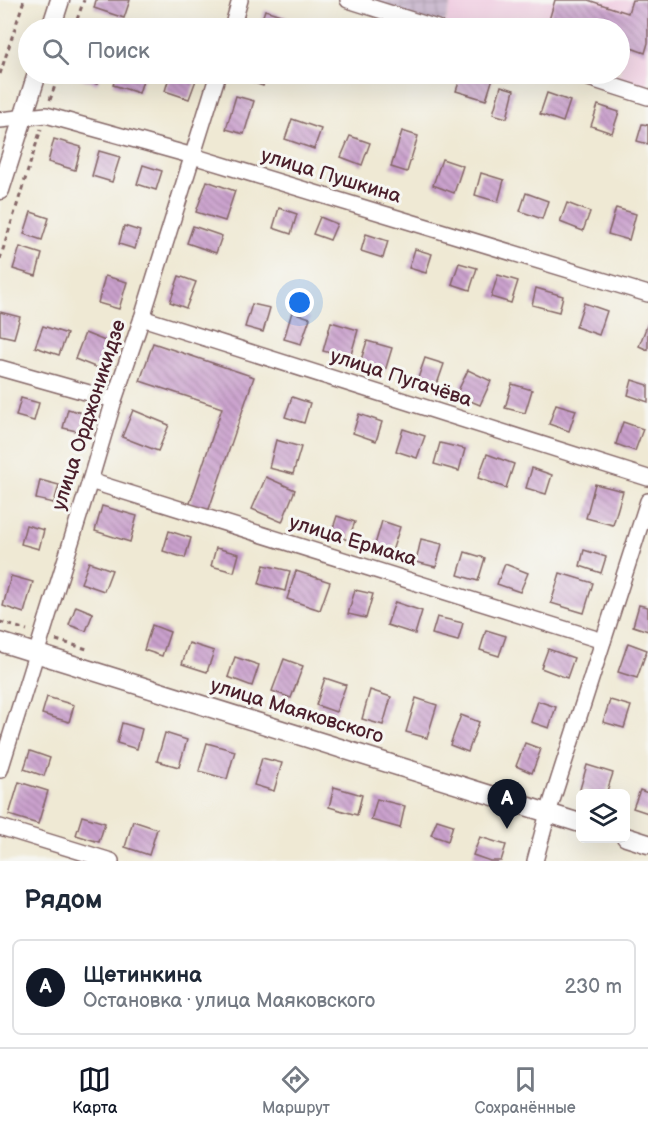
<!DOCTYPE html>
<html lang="ru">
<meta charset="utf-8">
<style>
:root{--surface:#fff;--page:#f2f2f3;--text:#1f2937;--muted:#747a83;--line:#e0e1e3;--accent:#111827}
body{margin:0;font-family:"Balsamiq Sans",sans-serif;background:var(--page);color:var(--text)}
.controls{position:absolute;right:18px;bottom:18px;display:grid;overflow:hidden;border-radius:9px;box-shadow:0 6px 24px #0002}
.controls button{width:54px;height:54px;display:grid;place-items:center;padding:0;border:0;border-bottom:2px solid var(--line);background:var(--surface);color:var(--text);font:30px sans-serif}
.you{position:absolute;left:300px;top:303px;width:21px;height:21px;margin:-15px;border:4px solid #fff;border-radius:50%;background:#1a73e8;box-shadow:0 0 0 9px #1a73e833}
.badge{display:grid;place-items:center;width:39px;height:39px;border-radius:50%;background:var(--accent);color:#fff;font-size:20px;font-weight:700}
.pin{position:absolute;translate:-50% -50px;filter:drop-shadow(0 2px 3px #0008)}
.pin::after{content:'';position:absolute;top:32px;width:21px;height:18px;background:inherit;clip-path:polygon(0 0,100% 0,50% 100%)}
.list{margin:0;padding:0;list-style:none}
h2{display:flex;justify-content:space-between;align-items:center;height:78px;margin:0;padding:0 24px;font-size:26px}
h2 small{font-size:20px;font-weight:400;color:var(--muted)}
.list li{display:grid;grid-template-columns:39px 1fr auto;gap:18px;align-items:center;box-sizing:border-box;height:96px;margin:0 12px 12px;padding:0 12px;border:2px solid var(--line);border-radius:9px}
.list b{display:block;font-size:22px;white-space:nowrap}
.list p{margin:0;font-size:20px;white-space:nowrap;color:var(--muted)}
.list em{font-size:20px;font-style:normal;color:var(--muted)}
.icon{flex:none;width:33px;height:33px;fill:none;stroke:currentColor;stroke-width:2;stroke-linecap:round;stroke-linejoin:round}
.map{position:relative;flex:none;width:648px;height:861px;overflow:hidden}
.search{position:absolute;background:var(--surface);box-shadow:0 6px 24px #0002;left:18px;right:18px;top:18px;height:66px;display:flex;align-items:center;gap:15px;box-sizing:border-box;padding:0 21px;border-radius:33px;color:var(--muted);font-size:22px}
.sheet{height:186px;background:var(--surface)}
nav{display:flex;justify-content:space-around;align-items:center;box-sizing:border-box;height:84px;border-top:2px solid var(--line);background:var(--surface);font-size:16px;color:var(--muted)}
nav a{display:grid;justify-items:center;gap:3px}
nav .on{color:var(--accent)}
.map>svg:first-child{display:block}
.built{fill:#f1d0e3}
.industrial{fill:url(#industrial-grid)}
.building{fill:url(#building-back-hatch)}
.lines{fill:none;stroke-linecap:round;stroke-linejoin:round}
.minor-casing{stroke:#846666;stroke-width:18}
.tertiary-casing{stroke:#846666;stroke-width:21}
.path{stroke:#846666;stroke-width:3;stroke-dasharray:4.5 4.5;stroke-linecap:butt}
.minor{stroke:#fff;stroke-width:15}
.tertiary{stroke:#fff;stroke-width:18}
.labels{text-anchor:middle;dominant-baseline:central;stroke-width:6;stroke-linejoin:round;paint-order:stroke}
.street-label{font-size:20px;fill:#4a1f2b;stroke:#f6f6f2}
</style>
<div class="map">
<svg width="648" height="861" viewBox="0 0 648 861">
<defs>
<pattern id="industrial-grid" width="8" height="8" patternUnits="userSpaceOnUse" patternTransform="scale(1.5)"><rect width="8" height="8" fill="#cebed1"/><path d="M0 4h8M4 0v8" fill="none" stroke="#b2a3b4"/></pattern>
<pattern id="building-back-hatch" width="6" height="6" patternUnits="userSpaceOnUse" patternTransform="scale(1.5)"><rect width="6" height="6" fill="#caa1cd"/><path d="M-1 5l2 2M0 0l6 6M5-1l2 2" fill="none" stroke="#a683a7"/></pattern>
</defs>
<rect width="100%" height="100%" fill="#f6f6f2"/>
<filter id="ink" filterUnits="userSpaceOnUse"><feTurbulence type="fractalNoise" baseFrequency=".0167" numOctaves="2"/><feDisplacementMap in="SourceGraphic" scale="12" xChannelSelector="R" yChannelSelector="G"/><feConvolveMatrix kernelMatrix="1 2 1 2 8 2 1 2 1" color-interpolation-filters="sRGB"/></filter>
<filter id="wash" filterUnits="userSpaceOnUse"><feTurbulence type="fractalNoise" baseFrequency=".008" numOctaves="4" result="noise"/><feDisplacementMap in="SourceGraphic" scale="24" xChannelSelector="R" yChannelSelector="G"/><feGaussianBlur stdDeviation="1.35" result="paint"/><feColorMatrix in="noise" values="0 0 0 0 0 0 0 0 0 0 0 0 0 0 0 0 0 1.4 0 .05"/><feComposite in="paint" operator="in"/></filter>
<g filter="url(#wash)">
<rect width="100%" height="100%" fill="#efe9d4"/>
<path class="built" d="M452,0H648V94L583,74H620V28H444Z"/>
<path class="industrial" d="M358,0H452L443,28Z"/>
<g id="blocks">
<g class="building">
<path d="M96,0H130L124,18L94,8Z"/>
<path d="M555,0H588L628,13L632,0H648V43L645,53L620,44V28H573L549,20Z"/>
<path d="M265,10L287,17L284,28H259Z"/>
<path d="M75,74H101L97,84L74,76Z"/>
<path d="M117,74H145L139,93L113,85Z"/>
<path d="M170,74H177L196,80L189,99L165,91Z"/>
<path d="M243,74H267L263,86L241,78Z"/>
<path d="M410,74H437L434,82Z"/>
<path d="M462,74H478L493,78L486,100L456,91Z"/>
<path d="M501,86L514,90L507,118L493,114Z"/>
<path d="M547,93L570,101L563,122L540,114Z"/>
<path d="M236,96L254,101L244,134L226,129Z"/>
<path d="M598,105L619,112L612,133L591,126Z"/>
<path d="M292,119L321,129L314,149L285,139Z"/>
<path d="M642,124L648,125V144L637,141Z"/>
<path d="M402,131L418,136L407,172L391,167Z"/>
<path d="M350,136L370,143L362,165L341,157Z"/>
<path d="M54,139L81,147L75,170L48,162Z"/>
<path d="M99,151L120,157L112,182L92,176Z"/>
<path d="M442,159L463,166L454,193L433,185Z"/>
<path d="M143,165L162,171L156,190L137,184Z"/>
<path d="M481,173L504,180L498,202L475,195Z"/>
<path d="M207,181L235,191L225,221L196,212Z"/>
<path d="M526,193L548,201L542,219L520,211Z"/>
<path d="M567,203L590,212L583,231L560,222Z"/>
<path d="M279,208L297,214L291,234L273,228Z"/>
<path d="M616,208L636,214L629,240L608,234Z"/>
<path d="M31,212L49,218L42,240L24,234Z"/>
<path d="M320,217L337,224L330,240L313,234Z"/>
<path d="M124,226L140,231L135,249L119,244Z"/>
<path d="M193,226L222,236L216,253L187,243Z"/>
<path d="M366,234L388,241L383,258L361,251Z"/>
<path d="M20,247L42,254L36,276L13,269Z"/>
<path d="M415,249L432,254L426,273L409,268Z"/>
<path d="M459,263L477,268L470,290L452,284Z"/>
<path d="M498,275L518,281L511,303L491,297Z"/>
<path d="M105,276L127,282L119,309L98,303Z"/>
<path d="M179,276L196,282L186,308L170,302Z"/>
<path d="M536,288L563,296L559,312L532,305Z"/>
<path d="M584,303L607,311L599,335L576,327Z"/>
<path d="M252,304L270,308L263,332L245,327Z"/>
<path d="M0,312L20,317L14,338L0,335Z"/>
<path d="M292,312L310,318L301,344L284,339Z"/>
<path d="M331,322L358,330L350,358L323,351Z"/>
<path d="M648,323V350L639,346Z"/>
<path d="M43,326L67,334L59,355L35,347Z"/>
<path d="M85,333L110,343L100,369L75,359Z"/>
<path d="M367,341L392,348L385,371L360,363Z"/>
<path d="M153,343L254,377L208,512L189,506L222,408L140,381Z"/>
<path d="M425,358L444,364L436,387L417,381Z"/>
<path d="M468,370L491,381L480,405L456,395Z"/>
<path d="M632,380L648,385V402L628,395Z"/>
<path d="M512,384L532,390L525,413L505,408Z"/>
<path d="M292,397L310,403L304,423L285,417Z"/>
<path d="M21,398L39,403L34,421L16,416Z"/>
<path d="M556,404L576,410L569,431L549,424Z"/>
<path d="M68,409L86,414L81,432L63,428Z"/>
<path d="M133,410L169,425L158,451L122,437Z"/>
<path d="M359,414L382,422L376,441L353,433Z"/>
<path d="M623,422L643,429L635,451L616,444Z"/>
<path d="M403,429L425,436L417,458L396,451Z"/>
<path d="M276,440L301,447L293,474L269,468Z"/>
<path d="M440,443L465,449L459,471L434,464Z"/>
<path d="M487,454L514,464L506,488L478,478Z"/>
<path d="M532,468L552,475L546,494L526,488Z"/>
<path d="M266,477L295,490L282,522L252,509Z"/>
<path d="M40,480L59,485L54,503L36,499Z"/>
<path d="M595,484L623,491L613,525L586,518Z"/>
<path d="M102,506L137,516L130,542L95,531Z"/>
<path d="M337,516L355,522L348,540L331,534Z"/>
<path d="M382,521L400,527L391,554L374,548Z"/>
<path d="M26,525L44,530L39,549L21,544Z"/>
<path d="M169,531L191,538L185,558L163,551Z"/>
<path d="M421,539L442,544L436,567L416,562Z"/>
<path d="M216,548L239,554L234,572L211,566Z"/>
<path d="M584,550L606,557L601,573L580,566Z"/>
<path d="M465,552L485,558L478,581L458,575Z"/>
<path d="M89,562L112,570L104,591L81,583Z"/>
<path d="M505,564L528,573L520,592L497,584Z"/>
<path d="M264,565L290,571L285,591L259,584Z"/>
<path d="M296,571L330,582L320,610L287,599Z"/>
<path d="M560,573L593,583L584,613L551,603Z"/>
<path d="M11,576L33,582L24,613L3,606Z"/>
<path d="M355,590L373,594L366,618L348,614Z"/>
<path d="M395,602L422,611L415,634L387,625Z"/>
<path d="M639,605L648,607V631L633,626Z"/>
<path d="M76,606L93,613L86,631L69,625Z"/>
<path d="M437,617L463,623L458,641L432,634Z"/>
<path d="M152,625L170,632L162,656L144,650Z"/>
<path d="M486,630L506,636L499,656L480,650Z"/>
<path d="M189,643L214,651L207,672L182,664Z"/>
<path d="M628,643L647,650L637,678L618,672Z"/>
<path d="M548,649L574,658L567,678L541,668Z"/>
<path d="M235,657L259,665L252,686L228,677Z"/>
<path d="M284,659L303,666L291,698L272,691Z"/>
<path d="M325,678L346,685L336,712L316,705Z"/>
<path d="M370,690L391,697L383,725L362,719Z"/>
<path d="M47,697L74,705L69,722L42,714Z"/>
<path d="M416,698L437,705L427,738L406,732Z"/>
<path d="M610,700L631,706L624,728L603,722Z"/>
<path d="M538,701L556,707L549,728L531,722Z"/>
<path d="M461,715L479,722L468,752L450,745Z"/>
<path d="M122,723L142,729L137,749L117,743Z"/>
<path d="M165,733L187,740L179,767L157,761Z"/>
<path d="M207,743L235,751L227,779L199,771Z"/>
<path d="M525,743L541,749L532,773L516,766Z"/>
<path d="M30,751L50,758L44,776L24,769Z"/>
<path d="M262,758L282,763L274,791L254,785Z"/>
<path d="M587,765L613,773L606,794H595L580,789Z"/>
<path d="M19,782L48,791L38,824L9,815Z"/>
<path d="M334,787L362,795L357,815L329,807Z"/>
<path d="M640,790L648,793V813L633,808Z"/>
<path d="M377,799L405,806L400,828L371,820Z"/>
<path d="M82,816L105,823L99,842L76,835Z"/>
<path d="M437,820L453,825L448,841L431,835Z"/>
<path d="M133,821L157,829L149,855L125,847Z"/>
<path d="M480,837L506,845L501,861H490L473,855Z"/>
</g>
</g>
</g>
<g filter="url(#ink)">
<use href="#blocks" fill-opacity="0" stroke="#846666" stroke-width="1.5"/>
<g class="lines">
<defs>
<g id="minor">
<path d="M348,0L437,28"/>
<path d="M232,28L240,0"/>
<path d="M576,74L648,97"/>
<path d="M0,120L46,115L193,156L648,294"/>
<path d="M142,318L648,478"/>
<path d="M0,368L114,400"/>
<path d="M90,481L603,641"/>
<path d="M0,770L90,481L114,400L142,318L218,74"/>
<path d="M0,827L111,861"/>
<path d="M535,861L548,813L648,501"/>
</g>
<g id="tertiary">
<path d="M51,28L60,0"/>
<path d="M0,190L37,74"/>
<path d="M0,642L580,823"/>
<path d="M626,837L648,844"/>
</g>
</defs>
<use href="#minor" class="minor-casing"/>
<use href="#tertiary" class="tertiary-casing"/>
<g class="path">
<path d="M74,28L84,0"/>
<path d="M0,74L24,0"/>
<path d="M50,100L59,74"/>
<path d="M0,259L41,129"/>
<path d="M0,622L27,630"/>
<path d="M56,640L87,649"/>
</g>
<use href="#minor" class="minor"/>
<use href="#tertiary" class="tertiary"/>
</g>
</g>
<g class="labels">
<g class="street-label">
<text transform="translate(331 176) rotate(17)">улица Пушкина</text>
<text transform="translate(401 378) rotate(18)">улица Пугачёва</text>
<text transform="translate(89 415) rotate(-72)">улица Орджоникидзе</text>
<text transform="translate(353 541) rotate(17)">улица Ермака</text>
<text transform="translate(297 711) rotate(17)">улица Маяковского</text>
</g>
</g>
</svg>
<div class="controls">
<button><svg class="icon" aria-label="layers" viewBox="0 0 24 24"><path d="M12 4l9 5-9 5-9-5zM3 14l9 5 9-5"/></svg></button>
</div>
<div class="you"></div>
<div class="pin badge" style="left:507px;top:829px">A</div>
<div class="search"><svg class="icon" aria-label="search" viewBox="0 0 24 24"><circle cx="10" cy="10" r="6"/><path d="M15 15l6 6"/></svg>Поиск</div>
</div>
<section class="sheet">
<h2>Рядом<small></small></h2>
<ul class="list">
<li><span class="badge">A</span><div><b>Щетинкина</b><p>Остановка · улица Маяковского</p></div><em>230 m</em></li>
</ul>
</section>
<nav>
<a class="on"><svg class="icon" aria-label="map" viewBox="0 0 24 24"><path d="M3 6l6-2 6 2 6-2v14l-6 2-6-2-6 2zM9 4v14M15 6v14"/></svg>Карта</a>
<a><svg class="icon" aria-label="directions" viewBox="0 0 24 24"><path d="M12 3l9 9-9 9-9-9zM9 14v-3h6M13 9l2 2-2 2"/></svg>Маршрут</a>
<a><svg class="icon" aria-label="saved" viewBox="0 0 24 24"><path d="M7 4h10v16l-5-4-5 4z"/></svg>Сохранённые</a>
</nav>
